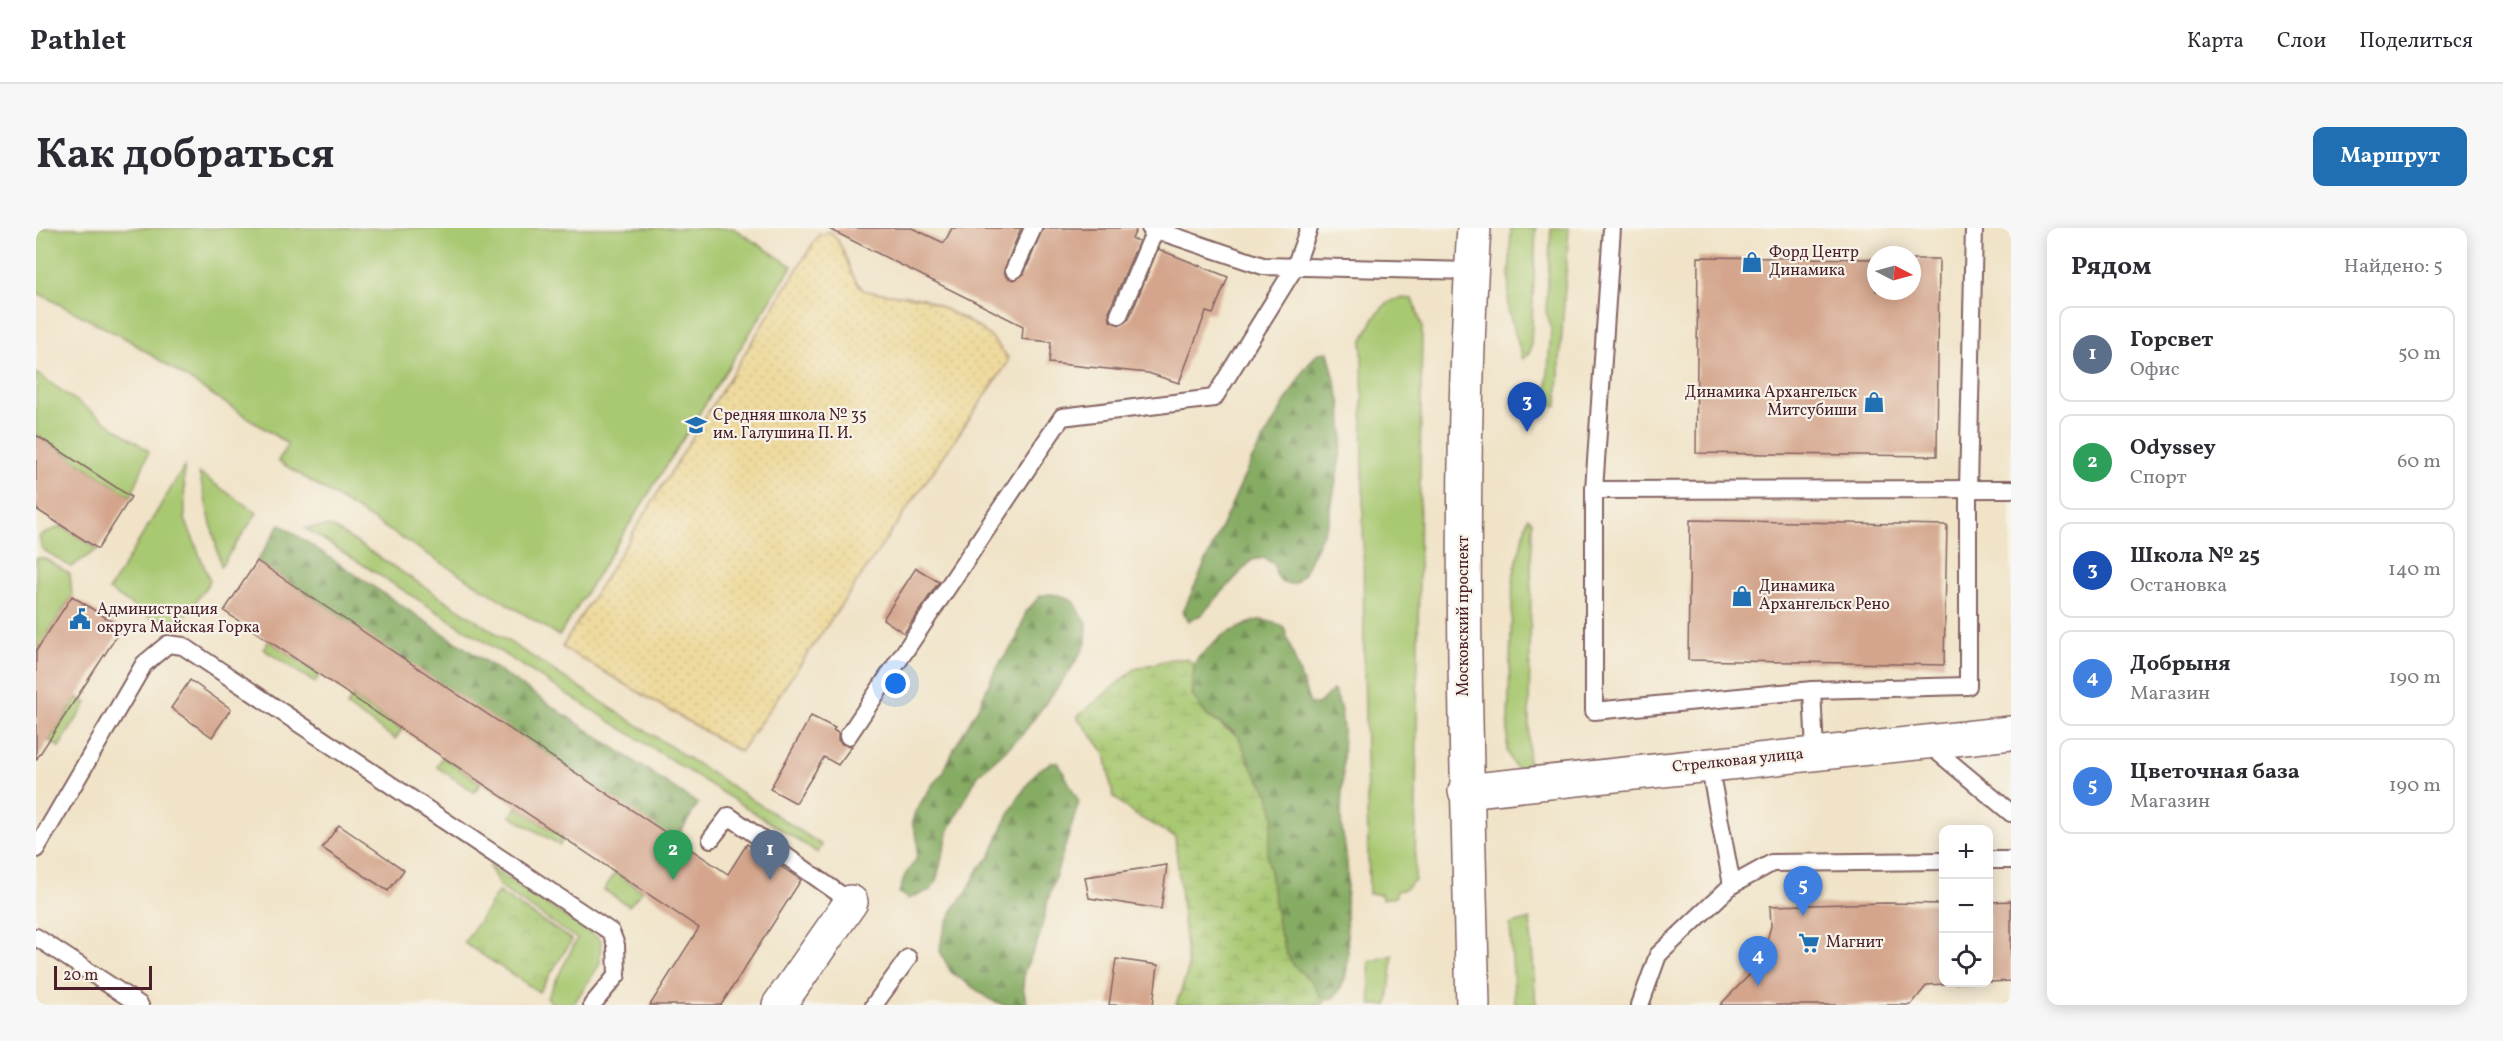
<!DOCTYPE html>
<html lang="ru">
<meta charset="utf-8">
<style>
:root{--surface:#fff;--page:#f7f7f7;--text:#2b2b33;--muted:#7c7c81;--line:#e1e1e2;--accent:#1f6fb2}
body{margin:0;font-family:Vollkorn,serif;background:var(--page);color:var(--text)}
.controls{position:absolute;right:18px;bottom:18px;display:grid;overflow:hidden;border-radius:12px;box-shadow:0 3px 15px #0003}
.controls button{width:54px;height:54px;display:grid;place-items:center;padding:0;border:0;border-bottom:2px solid var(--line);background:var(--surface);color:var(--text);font:30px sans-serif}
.compass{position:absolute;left:1831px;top:18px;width:54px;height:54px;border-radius:50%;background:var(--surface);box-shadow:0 3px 15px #0003;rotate:96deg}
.scale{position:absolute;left:18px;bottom:15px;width:98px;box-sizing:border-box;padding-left:6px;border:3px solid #4a1f2b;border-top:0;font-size:16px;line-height:21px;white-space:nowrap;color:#4a1f2b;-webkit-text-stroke:4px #f7f3e8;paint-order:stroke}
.you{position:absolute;left:860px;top:456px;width:21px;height:21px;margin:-15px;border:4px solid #fff;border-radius:50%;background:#1a73e8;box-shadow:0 0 0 9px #1a73e833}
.badge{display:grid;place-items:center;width:39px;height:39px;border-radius:50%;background:var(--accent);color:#fff;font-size:20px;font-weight:700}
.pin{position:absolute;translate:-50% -50px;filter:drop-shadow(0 2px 3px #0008)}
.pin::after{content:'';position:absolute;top:32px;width:21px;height:18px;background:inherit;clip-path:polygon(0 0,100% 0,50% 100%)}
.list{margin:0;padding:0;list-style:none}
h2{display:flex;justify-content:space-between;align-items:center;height:78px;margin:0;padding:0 24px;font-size:26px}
h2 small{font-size:20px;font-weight:400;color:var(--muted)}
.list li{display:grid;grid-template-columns:39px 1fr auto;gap:18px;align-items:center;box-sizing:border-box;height:96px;margin:0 12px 12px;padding:0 12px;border:2px solid var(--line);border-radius:12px}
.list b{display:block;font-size:22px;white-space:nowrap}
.list p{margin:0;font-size:20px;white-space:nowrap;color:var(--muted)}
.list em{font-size:20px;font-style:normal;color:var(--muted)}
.icon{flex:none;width:33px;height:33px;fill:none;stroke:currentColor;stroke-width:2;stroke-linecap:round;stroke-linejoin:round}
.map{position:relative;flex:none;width:1975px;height:777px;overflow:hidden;border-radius:12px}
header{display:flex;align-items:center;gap:36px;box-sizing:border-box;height:84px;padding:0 30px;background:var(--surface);border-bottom:2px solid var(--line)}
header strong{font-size:28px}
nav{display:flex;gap:33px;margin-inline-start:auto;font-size:21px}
.intro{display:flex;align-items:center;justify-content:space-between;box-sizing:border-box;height:144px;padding:0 36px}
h1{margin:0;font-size:42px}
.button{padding:15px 27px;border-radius:12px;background:var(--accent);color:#fff;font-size:21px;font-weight:700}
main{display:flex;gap:36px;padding:0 36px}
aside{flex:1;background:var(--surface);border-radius:12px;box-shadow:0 3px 15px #0003}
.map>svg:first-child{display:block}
.green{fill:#a8c871;stroke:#79744e;stroke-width:1.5}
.forest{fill:url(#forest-firs);stroke:#686647;stroke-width:1.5}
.wetland{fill:url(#wetland-marsh);stroke:#79744e;stroke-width:1.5}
.sand{fill:url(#sand-dots);stroke:#9c7c64;stroke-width:1.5}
.park{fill:url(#park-crowns);stroke:#79744e;stroke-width:1.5}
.building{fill:#d4a58c}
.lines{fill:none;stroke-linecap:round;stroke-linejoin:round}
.lane-casing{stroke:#846462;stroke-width:20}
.street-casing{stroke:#846462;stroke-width:36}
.secondary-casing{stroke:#846462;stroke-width:36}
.lane{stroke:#fff;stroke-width:16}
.street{stroke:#fff;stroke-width:33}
.secondary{stroke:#fff;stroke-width:33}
.labels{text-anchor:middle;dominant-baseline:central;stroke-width:4.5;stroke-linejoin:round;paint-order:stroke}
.poi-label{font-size:16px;fill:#4a1f2b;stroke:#f7f3e8;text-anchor:start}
.street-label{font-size:16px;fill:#4a1f2b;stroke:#f7f3e8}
</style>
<header>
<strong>Pathlet</strong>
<nav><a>Карта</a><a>Слои</a><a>Поделиться</a></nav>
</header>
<div class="intro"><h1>Как добраться</h1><a class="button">Маршрут</a></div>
<main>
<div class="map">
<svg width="1975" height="777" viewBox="0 0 1975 777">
<defs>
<pattern id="forest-firs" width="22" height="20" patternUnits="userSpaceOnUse" patternTransform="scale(1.5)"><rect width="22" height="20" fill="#86ac63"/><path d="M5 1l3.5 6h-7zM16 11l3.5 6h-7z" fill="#708b52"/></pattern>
<pattern id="wetland-marsh" width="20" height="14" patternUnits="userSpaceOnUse" patternTransform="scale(1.5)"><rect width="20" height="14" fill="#a8c871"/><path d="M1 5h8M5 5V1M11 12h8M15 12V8" fill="none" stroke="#92ab62"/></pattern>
<pattern id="sand-dots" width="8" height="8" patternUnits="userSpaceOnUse" patternTransform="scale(1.5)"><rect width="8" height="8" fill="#eeda9e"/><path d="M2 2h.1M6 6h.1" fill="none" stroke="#cebb88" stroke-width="1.8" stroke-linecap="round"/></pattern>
<pattern id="park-crowns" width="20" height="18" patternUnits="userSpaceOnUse" patternTransform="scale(1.5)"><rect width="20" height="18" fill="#a8c871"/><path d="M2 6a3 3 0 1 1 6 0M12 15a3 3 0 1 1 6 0" fill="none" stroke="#92ab62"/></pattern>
</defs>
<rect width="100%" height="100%" fill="#f7f3e8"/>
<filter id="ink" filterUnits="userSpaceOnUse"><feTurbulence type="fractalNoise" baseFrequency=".0167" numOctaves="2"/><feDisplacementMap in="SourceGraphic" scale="12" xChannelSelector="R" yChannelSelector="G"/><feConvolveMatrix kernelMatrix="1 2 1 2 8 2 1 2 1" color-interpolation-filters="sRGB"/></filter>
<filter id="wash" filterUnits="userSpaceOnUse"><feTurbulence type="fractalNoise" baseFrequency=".008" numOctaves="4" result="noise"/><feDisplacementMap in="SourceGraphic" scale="24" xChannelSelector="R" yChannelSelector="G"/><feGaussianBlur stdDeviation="1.35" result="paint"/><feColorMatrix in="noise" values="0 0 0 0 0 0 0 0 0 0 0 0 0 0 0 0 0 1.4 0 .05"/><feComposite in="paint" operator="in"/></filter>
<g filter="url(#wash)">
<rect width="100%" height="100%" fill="#f0e3c7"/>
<g class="green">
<path d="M0,0H697L756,38L523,408L242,233L252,216L94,113L0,64Z"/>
<path d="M1475,0H1500L1495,118L1494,125L1487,131L1472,82Z"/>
<path d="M1515,0H1533L1521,178L1510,177L1515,98L1510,84Z"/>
<path d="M1365,70L1377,71L1386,99L1379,652L1367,662L1360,663V669L1346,671L1345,666H1333L1328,436L1326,114C1335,95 1344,73 1365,70Z"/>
<path d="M0,145L113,223L95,269L0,207Z"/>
<path d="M148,239L149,291L174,353L148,391H116L73,362Z"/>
<path d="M163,245L221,285L185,338Z"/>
<path d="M1492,289L1496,293L1492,546L1478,538L1471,523L1477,349Z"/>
<path d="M25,298L62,321L35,339L6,321L3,308Z"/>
<path d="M295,298L786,617L782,625L269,300Z"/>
<path d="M0,330H8L34,346L36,368L0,423Z"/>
<path d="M233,413L283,447L279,455L227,421Z"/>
<path d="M41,469L51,475L23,519L13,513Z"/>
<path d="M316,469L366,502L359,511L311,478Z"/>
<path d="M406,529L445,555L438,564L401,539Z"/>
<path d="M481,579L527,610L524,617L474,588Z"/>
<path d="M453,638L565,712L564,736L537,777H519L511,770L541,711L465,660Z"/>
<path d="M579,645L606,663L593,678L568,662Z"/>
<path d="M1494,691L1500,777H1479L1474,697Z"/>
<path d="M1357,727L1352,777H1335L1333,734Z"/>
</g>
<g class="forest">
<path d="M1292,124L1305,176L1307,211L1293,293L1267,347L1258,356L1246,355L1240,347L1238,336L1228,330L1216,332L1165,387L1153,393L1147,384L1216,231L1268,142L1282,125Z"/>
<path d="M244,296L662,576L639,613L221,333Z"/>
<path d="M1014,366C1048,370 1033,378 1051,394L1050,416L1033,444L985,508L942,547L913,602L900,653L895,662L872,671L863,665L869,647L880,632L882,614L876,594L879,584L896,557L907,545L919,519L943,478L960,440L980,413L990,384L1004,368Z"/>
<path d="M1225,392L1240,395L1248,400L1274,476L1281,477L1297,462C1314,483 1305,561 1305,589C1305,604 1310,619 1311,635C1313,651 1309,668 1310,685C1310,711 1319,749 1298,769L1289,772L1283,768L1258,738L1250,725L1243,703L1231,625L1223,552L1214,537L1206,516L1197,503L1170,487L1156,467L1158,437L1161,431L1187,407L1218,393Z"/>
<path d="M1022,534L1043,574L1012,672L1003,710L988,744L987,760L991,777H968L955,772L915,744L904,723L906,708L917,681L931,663L944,639L954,629L968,596L982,570L1002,542L1015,535Z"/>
</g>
<path class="wetland" d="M1135,431H1151L1158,437L1156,467L1170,487L1203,509L1214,537L1233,566L1238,588L1231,625L1243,703L1250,725L1258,738L1276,754L1283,767L1289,772L1285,777H1140L1152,742L1139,609L1096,585L1077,568L1069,525L1041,489L1099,441Z"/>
<path class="sand" d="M793,4C812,16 809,47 829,63L887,70L896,74L942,99L956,110L972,130L971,136L704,524L526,419L778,14L783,7Z"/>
<path class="park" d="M462,664L536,712L503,764L428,715Z"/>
<g id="blocks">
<g class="building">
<path d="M791,0H876L908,15L916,0H985L968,42L970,49L978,52L988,46L1007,0H1101L1096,11L1103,13L1073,83L1074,93L1084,97L1093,91L1122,21L1192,49L1177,86L1170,84L1143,155L1112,145L1013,135L1015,114L986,111L987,98Z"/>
<path d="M1662,29L1840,31V63H1876V31H1903L1901,228L1660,225Z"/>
<path d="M0,207L95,269L62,321L0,281Z"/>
<path d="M1654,292L1911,297L1908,437L1652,432Z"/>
<path d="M221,333L692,646L711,616L765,652L685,777H614L663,700L188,383Z"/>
<path d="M880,340L903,354L868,405L847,391Z"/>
<path d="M36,368L86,400L0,532V423Z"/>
<path d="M154,452L195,481L176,509L135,480Z"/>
<path d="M775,488L799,500L797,502L802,505V512L806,516L816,518L802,537L788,529L760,575L734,561Z"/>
<path d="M303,597L368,642L352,663L286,620Z"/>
<path d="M1131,637L1125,681L1053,670L1049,649Z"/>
<path d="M1975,673V753L1953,754V674Z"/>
<path d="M1850,675L1908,676V754H1944L1891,757L1875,777H1684L1725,735L1735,698L1734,678Z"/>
<path d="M1080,731L1122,737L1117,777H1073Z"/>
</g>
</g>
</g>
<g filter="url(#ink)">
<use href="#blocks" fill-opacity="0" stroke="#846462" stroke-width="1.5"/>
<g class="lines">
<defs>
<g id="lane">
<path d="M1114,0L1227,38L1435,43"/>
<path d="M1576,0L1558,262V483L1776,462L1779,524"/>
<path d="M978,42L997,0"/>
<path d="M1083,87L1120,0"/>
<path d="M1558,262L1975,261"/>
<path d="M1776,462L1932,458V261L1938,0"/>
<path d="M812,508L1026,189L1178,170L1259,39L1273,0"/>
<path d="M1891,515L1975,585"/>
<path d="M1673,536L1696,657"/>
<path d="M675,611L693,588L815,674"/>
<path d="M0,621L108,436L132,416L147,418L575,704L580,717L581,747L556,777"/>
<path d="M1952,632H1975"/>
<path d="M0,709L104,777"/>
<path d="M838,777L872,730"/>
<path d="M1604,777L1622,727L1696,657L1736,635L1908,633"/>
</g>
<path id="street" d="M743,777L815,674"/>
<g id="secondary">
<path d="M1429,563L1975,505"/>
<path d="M1437,777C1430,518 1421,259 1438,0"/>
</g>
</defs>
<use href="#lane" class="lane-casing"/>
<use href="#street" class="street-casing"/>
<use href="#secondary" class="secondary-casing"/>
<use href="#lane" class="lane"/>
<use href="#street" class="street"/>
<use href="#secondary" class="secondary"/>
</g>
</g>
<defs>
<symbol id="shop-bare" viewBox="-9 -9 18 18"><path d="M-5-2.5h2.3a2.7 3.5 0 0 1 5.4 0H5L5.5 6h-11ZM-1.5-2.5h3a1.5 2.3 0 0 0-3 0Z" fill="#1f6fb2" stroke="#f7f3e8" stroke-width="2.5" paint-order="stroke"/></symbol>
<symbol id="school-bare" viewBox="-9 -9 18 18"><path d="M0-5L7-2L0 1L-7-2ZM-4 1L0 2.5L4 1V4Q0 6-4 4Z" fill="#1f6fb2" stroke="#f7f3e8" stroke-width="2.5" paint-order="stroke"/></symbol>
<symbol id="civic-bare" viewBox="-9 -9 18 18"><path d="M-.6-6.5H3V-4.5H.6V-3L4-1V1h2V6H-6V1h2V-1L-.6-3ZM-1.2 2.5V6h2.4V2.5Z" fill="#1f6fb2" stroke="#f7f3e8" stroke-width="2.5" paint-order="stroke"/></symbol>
<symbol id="supermarket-bare" viewBox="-9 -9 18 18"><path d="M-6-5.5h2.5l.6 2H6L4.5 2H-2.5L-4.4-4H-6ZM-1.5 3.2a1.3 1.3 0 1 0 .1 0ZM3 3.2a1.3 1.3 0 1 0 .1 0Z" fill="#1f6fb2" stroke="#f7f3e8" stroke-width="2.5" paint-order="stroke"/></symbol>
</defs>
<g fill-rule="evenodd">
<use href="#shop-bare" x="1701" y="19" width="30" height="30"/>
<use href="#shop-bare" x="1823" y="159" width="30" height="30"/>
<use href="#school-bare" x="645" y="182" width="30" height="30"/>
<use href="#shop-bare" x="1691" y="353" width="30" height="30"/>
<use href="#civic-bare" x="29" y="376" width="30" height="30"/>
<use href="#supermarket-bare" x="1758" y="700" width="30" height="30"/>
</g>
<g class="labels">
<g class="poi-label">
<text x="1733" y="25">Форд Центр<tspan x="1733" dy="18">Динамика</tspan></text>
<text x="1821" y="165" text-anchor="end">Динамика Архангельск<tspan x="1821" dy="18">Митсубиши</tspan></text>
<text x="677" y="188">Средняя школа № 35<tspan x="677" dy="18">им. Галушина П. И.</tspan></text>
<text x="1723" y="359">Динамика<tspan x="1723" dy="18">Архангельск Рено</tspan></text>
<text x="61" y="382">Администрация<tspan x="61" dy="18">округа Майская Горка</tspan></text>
<text x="1790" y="715">Магнит</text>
</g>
<g class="street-label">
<text transform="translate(1428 388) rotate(-90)">Московский проспект</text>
<text transform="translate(1702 533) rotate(-6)">Стрелковая улица</text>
</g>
</g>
</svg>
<div class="controls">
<button>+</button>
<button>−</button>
<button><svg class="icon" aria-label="locate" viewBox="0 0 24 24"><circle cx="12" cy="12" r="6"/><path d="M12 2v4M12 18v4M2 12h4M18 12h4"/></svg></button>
</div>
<svg class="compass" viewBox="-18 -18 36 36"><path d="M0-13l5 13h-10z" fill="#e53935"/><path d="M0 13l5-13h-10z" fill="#7c7c81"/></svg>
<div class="scale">20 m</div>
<div class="you"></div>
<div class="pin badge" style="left:734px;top:652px;background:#5c6f8a">1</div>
<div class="pin badge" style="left:637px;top:652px;background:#2e9e5b">2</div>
<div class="pin badge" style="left:1491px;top:204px;background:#1a4fb4">3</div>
<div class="pin badge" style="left:1722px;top:758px;background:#3f7fe0">4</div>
<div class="pin badge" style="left:1767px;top:688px;background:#3f7fe0">5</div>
</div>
<aside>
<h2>Рядом<small>Найдено: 5</small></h2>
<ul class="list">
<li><span class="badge" style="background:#5c6f8a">1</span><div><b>Горсвет</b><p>Офис</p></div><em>50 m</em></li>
<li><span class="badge" style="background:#2e9e5b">2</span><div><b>Odyssey</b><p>Спорт</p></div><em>60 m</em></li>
<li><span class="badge" style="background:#1a4fb4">3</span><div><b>Школа № 25</b><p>Остановка</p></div><em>140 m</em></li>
<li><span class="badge" style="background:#3f7fe0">4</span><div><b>Добрыня</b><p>Магазин</p></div><em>190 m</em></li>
<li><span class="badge" style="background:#3f7fe0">5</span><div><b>Цветочная база</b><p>Магазин</p></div><em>190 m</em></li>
</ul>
</aside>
</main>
